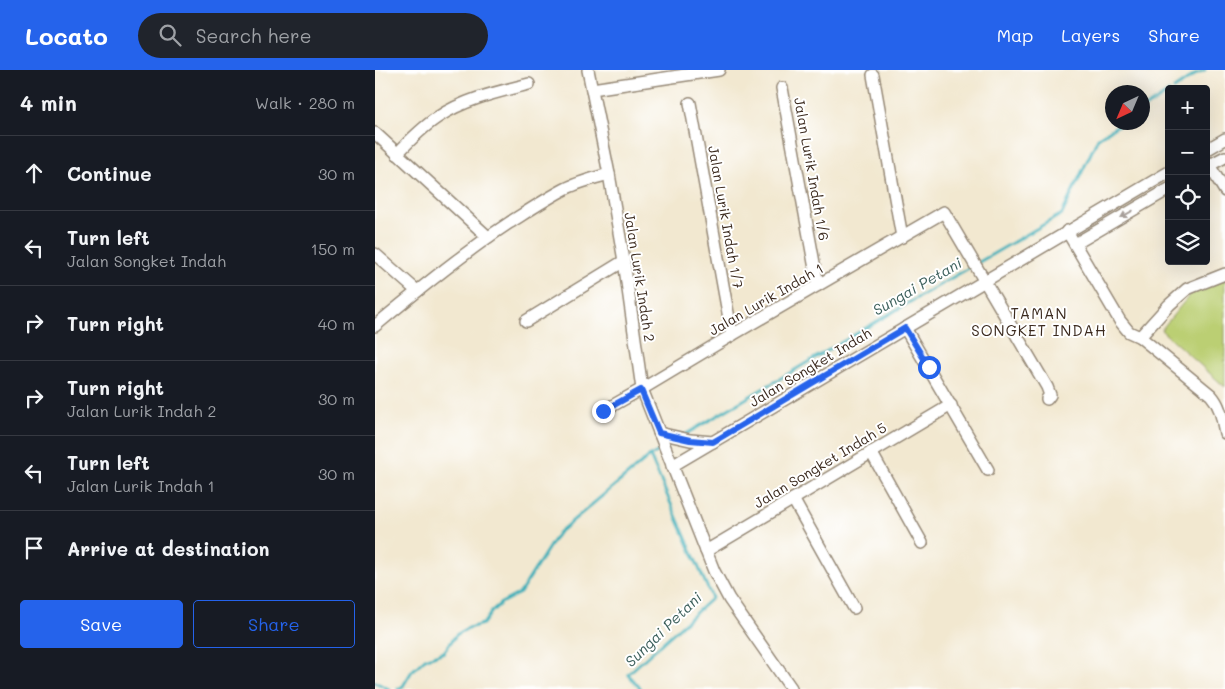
<!DOCTYPE html>
<meta charset="utf-8">
<style>
:root{--surface:#171b24;--page:#20242c;--text:#f1f3f6;--muted:#9ea1a6;--line:#363941;--accent:#2563eb}
body{margin:0;font-family:Mali,sans-serif;background:var(--page);color:var(--text)}
.controls{position:absolute;right:15px;top:15px;display:grid;overflow:hidden;border-radius:5px;box-shadow:0 5px 20px #0002}
.controls button{width:45px;height:45px;display:grid;place-items:center;padding:0;border:0;border-bottom:1px solid var(--line);background:var(--surface);color:var(--text);font:25px sans-serif}
.compass{position:absolute;left:730px;top:15px;width:45px;height:45px;border-radius:50%;background:var(--surface);box-shadow:0 5px 20px #0002;rotate:224deg}
.stop{position:absolute;width:15px;height:15px;margin:-11px;border:4px solid #2563eb;border-radius:50%;background:#fff}
.stop.end{background:#2563eb;border-color:#fff;box-shadow:0 1px 5px #0008}
.list{margin:0;padding:0;list-style:none}
h2{display:flex;justify-content:space-between;align-items:center;height:65px;margin:0;padding:0 20px;font-size:21px}
h2 small{font-size:16px;font-weight:400;color:var(--muted)}
.list li{display:grid;grid-template-columns:32px 1fr auto;gap:15px;align-items:center;box-sizing:border-box;height:75px;padding:0 20px;border-top:1px solid var(--line)}
.list b{display:block;font-size:19px;white-space:nowrap}
.list p{margin:0;font-size:16px;white-space:nowrap;color:var(--muted)}
.list em{font-size:16px;font-style:normal;color:var(--muted)}
.actions{display:flex;gap:10px;padding:15px 20px}
.actions a{flex:1;padding:11px 0;border:1px solid var(--accent);border-radius:5px;text-align:center;font-size:18px;color:var(--accent)}
.actions .main{background:var(--accent);color:#fff}
.icon{flex:none;width:28px;height:28px;fill:none;stroke:currentColor;stroke-width:2;stroke-linecap:round;stroke-linejoin:round}
.map{position:relative;flex:none;width:850px;height:619px;overflow:hidden}
header{display:flex;align-items:center;gap:30px;box-sizing:border-box;height:70px;padding:0 25px;background:var(--accent);color:#fff}
header strong{font-size:24px}
nav{display:flex;gap:28px;margin-inline-start:auto;font-size:18px}
.search{width:350px;height:45px;background:var(--page);display:flex;align-items:center;gap:12px;box-sizing:border-box;padding:0 18px;border-radius:28px;color:var(--muted);font-size:19px}
main{display:flex}
aside{flex:1;background:var(--surface)}
.map>svg:first-child{display:block}
.green{fill:#bbcf73;stroke:#7b7c48}
.lines{fill:none;stroke-linecap:round;stroke-linejoin:round}
.stream{stroke:#40b0ba;stroke-width:3}
.street-casing{stroke:#968977;stroke-width:14}
.street{stroke:#fff;stroke-width:11}
.oneway{fill:#a79f9a}
.route{stroke:#2563eb;stroke-width:6}
.labels{text-anchor:middle;dominant-baseline:central;stroke-width:4;stroke-linejoin:round;paint-order:stroke}
.street-label{font-size:14px;fill:#3b2a1e;stroke:#fff}
.water-label{font-size:15px;font-style:italic;fill:#3d605c;stroke:#fff}
.neighbourhood-label{font-size:15px;letter-spacing:1px;fill:#3b2a1e;stroke:#fff}
</style>
<header>
<strong>Locato</strong>
<div class="search"><svg class="icon" aria-label="search" viewBox="0 0 24 24"><circle cx="10" cy="10" r="6"/><path d="M15 15l6 6"/></svg>Search here</div>
<nav><a>Map</a><a>Layers</a><a>Share</a></nav>
</header>
<main>
<aside>
<h2>4 min<small>Walk · 280 m</small></h2>
<ul class="list">
<li><svg class="icon" aria-label="ahead" viewBox="0 0 24 24"><path d="M12 20V5M6 11l6-6 6 6"/></svg><div><b>Continue</b></div><em>30 m</em></li>
<li><svg class="icon" aria-label="left" viewBox="0 0 24 24"><path d="M17 20v-9H6M10 6l-5 5 5 5"/></svg><div><b>Turn left</b><p>Jalan Songket Indah</p></div><em>150 m</em></li>
<li><svg class="icon" aria-label="right" viewBox="0 0 24 24"><path d="M7 20v-9h11M14 6l5 5-5 5"/></svg><div><b>Turn right</b></div><em>40 m</em></li>
<li><svg class="icon" aria-label="right" viewBox="0 0 24 24"><path d="M7 20v-9h11M14 6l5 5-5 5"/></svg><div><b>Turn right</b><p>Jalan Lurik Indah 2</p></div><em>30 m</em></li>
<li><svg class="icon" aria-label="left" viewBox="0 0 24 24"><path d="M17 20v-9H6M10 6l-5 5 5 5"/></svg><div><b>Turn left</b><p>Jalan Lurik Indah 1</p></div><em>30 m</em></li>
<li><svg class="icon" aria-label="arrive" viewBox="0 0 24 24"><path d="M6 21V4h12l-3 4 3 4H6"/></svg><div><b>Arrive at destination</b></div></li>
</ul>
<div class="actions"><a class="main">Save</a><a>Share</a></div>
</aside>
<div class="map">
<svg width="850" height="619" viewBox="0 0 850 619">
<rect width="100%" height="100%" fill="#fff"/>
<filter id="ink" filterUnits="userSpaceOnUse"><feTurbulence type="fractalNoise" baseFrequency=".02" numOctaves="2"/><feDisplacementMap in="SourceGraphic" scale="10" xChannelSelector="R" yChannelSelector="G"/><feConvolveMatrix kernelMatrix="1 2 1 2 8 2 1 2 1" color-interpolation-filters="sRGB"/></filter>
<filter id="wash" filterUnits="userSpaceOnUse"><feTurbulence type="fractalNoise" baseFrequency=".0096" numOctaves="4" result="noise"/><feDisplacementMap in="SourceGraphic" scale="20" xChannelSelector="R" yChannelSelector="G"/><feGaussianBlur stdDeviation="1.12" result="paint"/><feColorMatrix in="noise" values="0 0 0 0 0 0 0 0 0 0 0 0 0 0 0 0 0 1.4 0 .05"/><feComposite in="paint" operator="in"/></filter>
<g filter="url(#wash)">
<rect width="100%" height="100%" fill="#f2e8d0"/>
<path class="green" d="M850,209V317L786,260L818,221Z"/>
<g class="lines">
<g class="stream">
<path d="M799,19L821,4L830,0"/>
<path d="M768,39L794,22"/>
<path d="M311,364L523,239L687,144L723,68L748,52"/>
<path d="M0,612L14,619"/>
<path d="M23,619L28,616L37,601L50,589L69,582L81,565L93,558L108,554L118,540L126,533L145,523L183,463L275,386"/>
<path d="M266,619L253,604L337,528L275,386L284,381"/>
</g>
</g>
</g>
<g filter="url(#ink)">
<g class="lines">
<defs>
<g id="street">
<path d="M213,0L234,104L249,191L267,319L339,501L354,529L416,618"/>
<path d="M498,5L527,167"/>
<path d="M407,18L443,215"/>
<path d="M217,19L344,0"/>
<path d="M315,33L357,265"/>
<path d="M0,63L113,167"/>
<path d="M831,80L850,69"/>
<path d="M22,84C34,71 48,57 63,47C90,29 123,22 154,14"/>
<path d="M831,90L850,121"/>
<path d="M831,97L850,87"/>
<path d="M692,161L745,251L754,262L765,267L836,325C846,336 847,349 850,363"/>
<path d="M700,174L794,119"/>
<path d="M0,184L42,221"/>
<path d="M151,251L249,191"/>
<path d="M0,256C43,220 87,184 134,153C153,141 171,129 190,119C204,112 219,108 234,104"/>
<path d="M530,258L613,400"/>
<path d="M765,267L794,235L812,219L850,204"/>
<path d="M228,341L267,319L357,265L569,142L672,317L675,325L672,329"/>
<path d="M284,363L315,370L338,372"/>
<path d="M496,382L547,473"/>
<path d="M297,396L794,102"/>
<path d="M418,429L479,538"/>
<path d="M331,481L576,335"/>
</g>
</defs>
<use href="#street" class="street-casing"/>
<use href="#street" class="street"/>
</g>
<defs><path id="oneway-solid" d="M-6-.8H1V-3.2L6.5 0L1 3.2V.8H-6Z" transform="scale(1.25)"/></defs>
<use class="oneway" href="#oneway-solid" transform="translate(752 144) rotate(150)"/>
</g>
<g class="lines" filter="url(#ink)">
<path class="route" d="M228,341L266,320L284,363L315,370L338,372L530,258L554,297"/>
</g>
<g class="labels">
<g class="street-label">
<text transform="translate(437 99) rotate(80)">Jalan Lurik Indah 1/6</text>
<text transform="translate(351 147) rotate(80)">Jalan Lurik Indah 1/7</text>
<text transform="translate(265 207) rotate(81)">Jalan Lurik Indah 2</text>
<text transform="translate(391 229) rotate(-30)">Jalan Lurik Indah 1</text>
<text transform="translate(435 297) rotate(-31)">Jalan Songket Indah</text>
<text transform="translate(445 395) rotate(-31)">Jalan Songket Indah 5</text>
</g>
<g class="water-label">
<text transform="translate(542 216) rotate(-30)">Sungai Petani</text>
<text transform="translate(288 559) rotate(-44)">Sungai Petani</text>
</g>
<g class="neighbourhood-label">
<text x="664" y="243">TAMAN<tspan x="664" dy="17">SONGKET INDAH</tspan></text>
</g>
</g>
</svg>
<div class="controls">
<button>+</button>
<button>−</button>
<button><svg class="icon" aria-label="locate" viewBox="0 0 24 24"><circle cx="12" cy="12" r="6"/><path d="M12 2v4M12 18v4M2 12h4M18 12h4"/></svg></button>
<button><svg class="icon" aria-label="layers" viewBox="0 0 24 24"><path d="M12 4l9 5-9 5-9-5zM3 14l9 5 9-5"/></svg></button>
</div>
<svg class="compass" viewBox="-18 -18 36 36"><path d="M0-13l5 13h-10z" fill="#e53935"/><path d="M0 13l5-13h-10z" fill="#9ea1a6"/></svg>
<div class="stop" style="left:554px;top:297px"></div>
<div class="stop end" style="left:228px;top:341px"></div>
</div>
</main>
